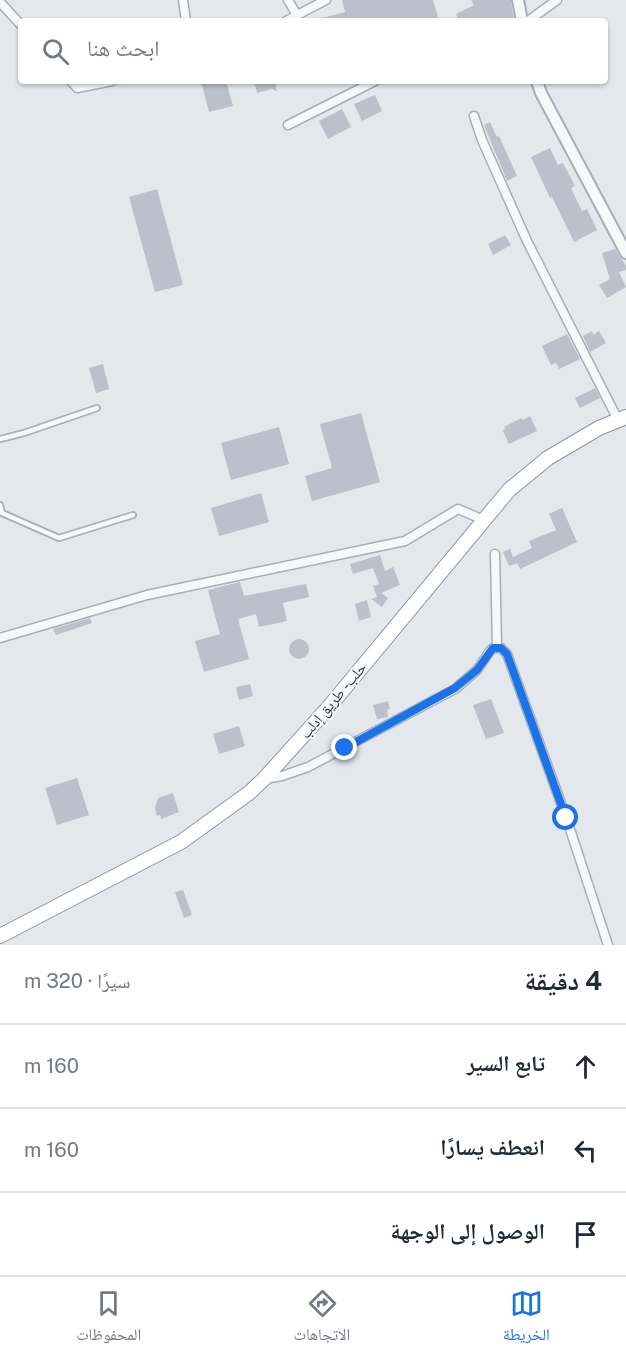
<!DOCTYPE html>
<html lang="ar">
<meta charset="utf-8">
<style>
:root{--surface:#fff;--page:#f2f2f3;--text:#1f2937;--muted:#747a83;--line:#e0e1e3;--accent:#1a73e8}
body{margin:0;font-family:"Public Sans","Noto Naskh Arabic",sans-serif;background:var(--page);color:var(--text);direction:rtl}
.stop{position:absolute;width:18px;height:18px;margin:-14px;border:4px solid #1a73e8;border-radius:50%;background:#fff}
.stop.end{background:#1a73e8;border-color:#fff;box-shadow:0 2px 6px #0008}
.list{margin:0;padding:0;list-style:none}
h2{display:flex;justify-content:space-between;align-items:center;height:78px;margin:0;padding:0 24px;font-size:26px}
h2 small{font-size:20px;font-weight:400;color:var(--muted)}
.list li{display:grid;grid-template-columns:39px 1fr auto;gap:18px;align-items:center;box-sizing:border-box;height:84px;padding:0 24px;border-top:2px solid var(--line)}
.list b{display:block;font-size:22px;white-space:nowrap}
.list em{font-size:20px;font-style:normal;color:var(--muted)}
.icon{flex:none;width:33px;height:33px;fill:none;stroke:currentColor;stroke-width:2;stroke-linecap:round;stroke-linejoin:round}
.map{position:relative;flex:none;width:626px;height:945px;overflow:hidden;direction:ltr}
.search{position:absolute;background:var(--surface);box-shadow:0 2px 4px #0004;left:18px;right:18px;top:18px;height:66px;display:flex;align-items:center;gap:15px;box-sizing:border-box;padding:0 21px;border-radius:6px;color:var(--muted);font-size:22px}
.sheet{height:330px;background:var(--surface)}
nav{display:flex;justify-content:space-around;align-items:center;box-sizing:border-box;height:84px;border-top:2px solid var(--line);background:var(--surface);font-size:16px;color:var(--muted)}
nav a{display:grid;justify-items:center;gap:3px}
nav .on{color:var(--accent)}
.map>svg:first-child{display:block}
.building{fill:#bbc0ca}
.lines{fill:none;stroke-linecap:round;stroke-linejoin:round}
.service-casing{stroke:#a9aeb7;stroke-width:8}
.minor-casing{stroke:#a9aeb7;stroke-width:11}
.tertiary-casing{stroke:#a9aeb7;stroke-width:14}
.trunk-casing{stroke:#8b94a3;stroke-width:16}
.service{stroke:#f7f8fa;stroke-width:4.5}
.minor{stroke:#f7f8fa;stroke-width:8}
.tertiary{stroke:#f7f8fa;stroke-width:10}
.trunk{stroke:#fff;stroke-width:14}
.route{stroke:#1a73e8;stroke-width:8}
.labels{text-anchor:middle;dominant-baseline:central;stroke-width:4.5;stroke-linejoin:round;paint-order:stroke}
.street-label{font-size:15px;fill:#2b3445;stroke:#f4f6f9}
</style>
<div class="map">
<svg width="626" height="945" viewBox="0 0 626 945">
<rect width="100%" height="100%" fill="#e4e7ec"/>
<g class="building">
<path d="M342,0H433L439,21H318V19L345,12Z"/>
<path d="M471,0H511L514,21H459L456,14L474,5Z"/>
<path d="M201,81H226L233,106L209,112Z"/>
<path d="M254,81H275L277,91L272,89L257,93Z"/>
<path d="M375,95L382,111L362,121L354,104Z"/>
<path d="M342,109L351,127L328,139L319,121Z"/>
<path d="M490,122L497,137L499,136L517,176L507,181L484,125Z"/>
<path d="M550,148L558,165L563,163L575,186L571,188L582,211L587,209L597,230L574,242L552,197L550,198L531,157Z"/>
<path d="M157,189L183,285L155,292L129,197Z"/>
<path d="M505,235L511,245L493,255L488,244Z"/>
<path d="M615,249L626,266V270L619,272L626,287L607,298L599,285L610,279L602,253Z"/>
<path d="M592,331L593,335L599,331L606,343L590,352L583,336Z"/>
<path d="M567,334L580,359L559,369L556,363L551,365L542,346Z"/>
<path d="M103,364L109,389L96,393L89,368Z"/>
<path d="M595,388L600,398L580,408L575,398Z"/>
<path d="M361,413L380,482L312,501L305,476L332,468L320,424Z"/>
<path d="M530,416L537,431L509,444L503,431L505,429L504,427L521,418L523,420Z"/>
<path d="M279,427L289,464L231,480L221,443Z"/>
<path d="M261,493L269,522L219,536L211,508Z"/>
<path d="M562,508L577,542L520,569L517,563L509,566L503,552L510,549L513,557L532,548L529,541L556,530L549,514Z"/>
<path d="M380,555L385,571L393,567L400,585L381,593L388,598L382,607L371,599L377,597L373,586L379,584L373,568L353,574L350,564Z"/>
<path d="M240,582L244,596L306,584L309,597L283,603L287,621L259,627L256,614L238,619L249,659L204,672L195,641L220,634L208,590Z"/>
<path d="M367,600L371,617L359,621L355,604Z"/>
<path d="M90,618L92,623L56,635L53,629Z"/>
<circle cx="299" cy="649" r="10"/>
<path d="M250,684L253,696L239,700L236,687Z"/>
<path d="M491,699L504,733L486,739L473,705Z"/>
<path d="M388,701L390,709L387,710L388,717L377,719L373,705Z"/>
<path d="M239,726L245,746L219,754L213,734Z"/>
<path d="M77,778L89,815L57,825L45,788Z"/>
<path d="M173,793L179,812L161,819L160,815L157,816L155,808L158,798Z"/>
<path d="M183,890L192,915L184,918L175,892Z"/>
</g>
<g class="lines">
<defs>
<g id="service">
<path d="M0,439L24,433L97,408"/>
<path d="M0,505L2,513L59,538L133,515"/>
</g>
<g id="minor">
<path d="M183,0L186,21"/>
<path d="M288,0L297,15"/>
<path d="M0,2L21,25"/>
<path d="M286,21L326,0"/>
<path d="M528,21L557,0"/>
<path d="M71,81L77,88L112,81"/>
<path d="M474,116L482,140L527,241L618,420"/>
<path d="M288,125L375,81"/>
<path d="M495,554L497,647"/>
<path d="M0,638L147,595L405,541L458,509L484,520"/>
<path d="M264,779L282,776L308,767L455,689L477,670L490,651L493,648H501L507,654L566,817L608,945"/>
</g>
<g id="tertiary">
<path d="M518,0L522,21"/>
<path d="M537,81L541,93L626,253"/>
</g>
<path id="trunk" d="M0,936L181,842L249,793L264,779L328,708L509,490L548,458L599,428L626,417"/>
</defs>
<use href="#service" class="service-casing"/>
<use href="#minor" class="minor-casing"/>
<use href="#tertiary" class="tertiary-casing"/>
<use href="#trunk" class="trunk-casing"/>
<use href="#service" class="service"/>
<use href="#minor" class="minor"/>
<use href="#tertiary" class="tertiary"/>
<use href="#trunk" class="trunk"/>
</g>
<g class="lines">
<path class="route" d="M345,748L455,688L477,670L493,648H501L507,654L566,818"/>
</g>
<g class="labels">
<g class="street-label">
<text transform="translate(333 700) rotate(-50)">حلب - طريق إدلب</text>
</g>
</g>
</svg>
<div class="stop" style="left:566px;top:818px"></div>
<div class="stop end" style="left:345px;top:748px"></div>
<div class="search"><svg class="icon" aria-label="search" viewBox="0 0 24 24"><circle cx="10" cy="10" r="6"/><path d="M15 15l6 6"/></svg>ابحث هنا</div>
</div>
<section class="sheet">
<h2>4 دقيقة<small>سيرًا · 320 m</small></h2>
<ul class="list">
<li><svg class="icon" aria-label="ahead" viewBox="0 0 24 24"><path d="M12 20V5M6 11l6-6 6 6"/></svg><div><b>تابع السير</b></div><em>160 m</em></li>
<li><svg class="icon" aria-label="left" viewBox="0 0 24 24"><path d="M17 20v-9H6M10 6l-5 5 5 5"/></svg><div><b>انعطف يسارًا</b></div><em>160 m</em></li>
<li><svg class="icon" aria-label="arrive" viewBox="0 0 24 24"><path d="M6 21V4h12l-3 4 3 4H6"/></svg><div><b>الوصول إلى الوجهة</b></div></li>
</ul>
</section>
<nav>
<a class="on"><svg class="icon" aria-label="map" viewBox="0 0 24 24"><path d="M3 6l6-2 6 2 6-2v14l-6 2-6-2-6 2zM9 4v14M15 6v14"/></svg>الخريطة</a>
<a><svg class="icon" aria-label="directions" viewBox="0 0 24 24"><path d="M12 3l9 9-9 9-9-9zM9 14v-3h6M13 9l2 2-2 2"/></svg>الاتجاهات</a>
<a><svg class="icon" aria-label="saved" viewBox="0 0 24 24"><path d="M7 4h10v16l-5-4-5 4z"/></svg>المحفوظات</a>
</nav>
